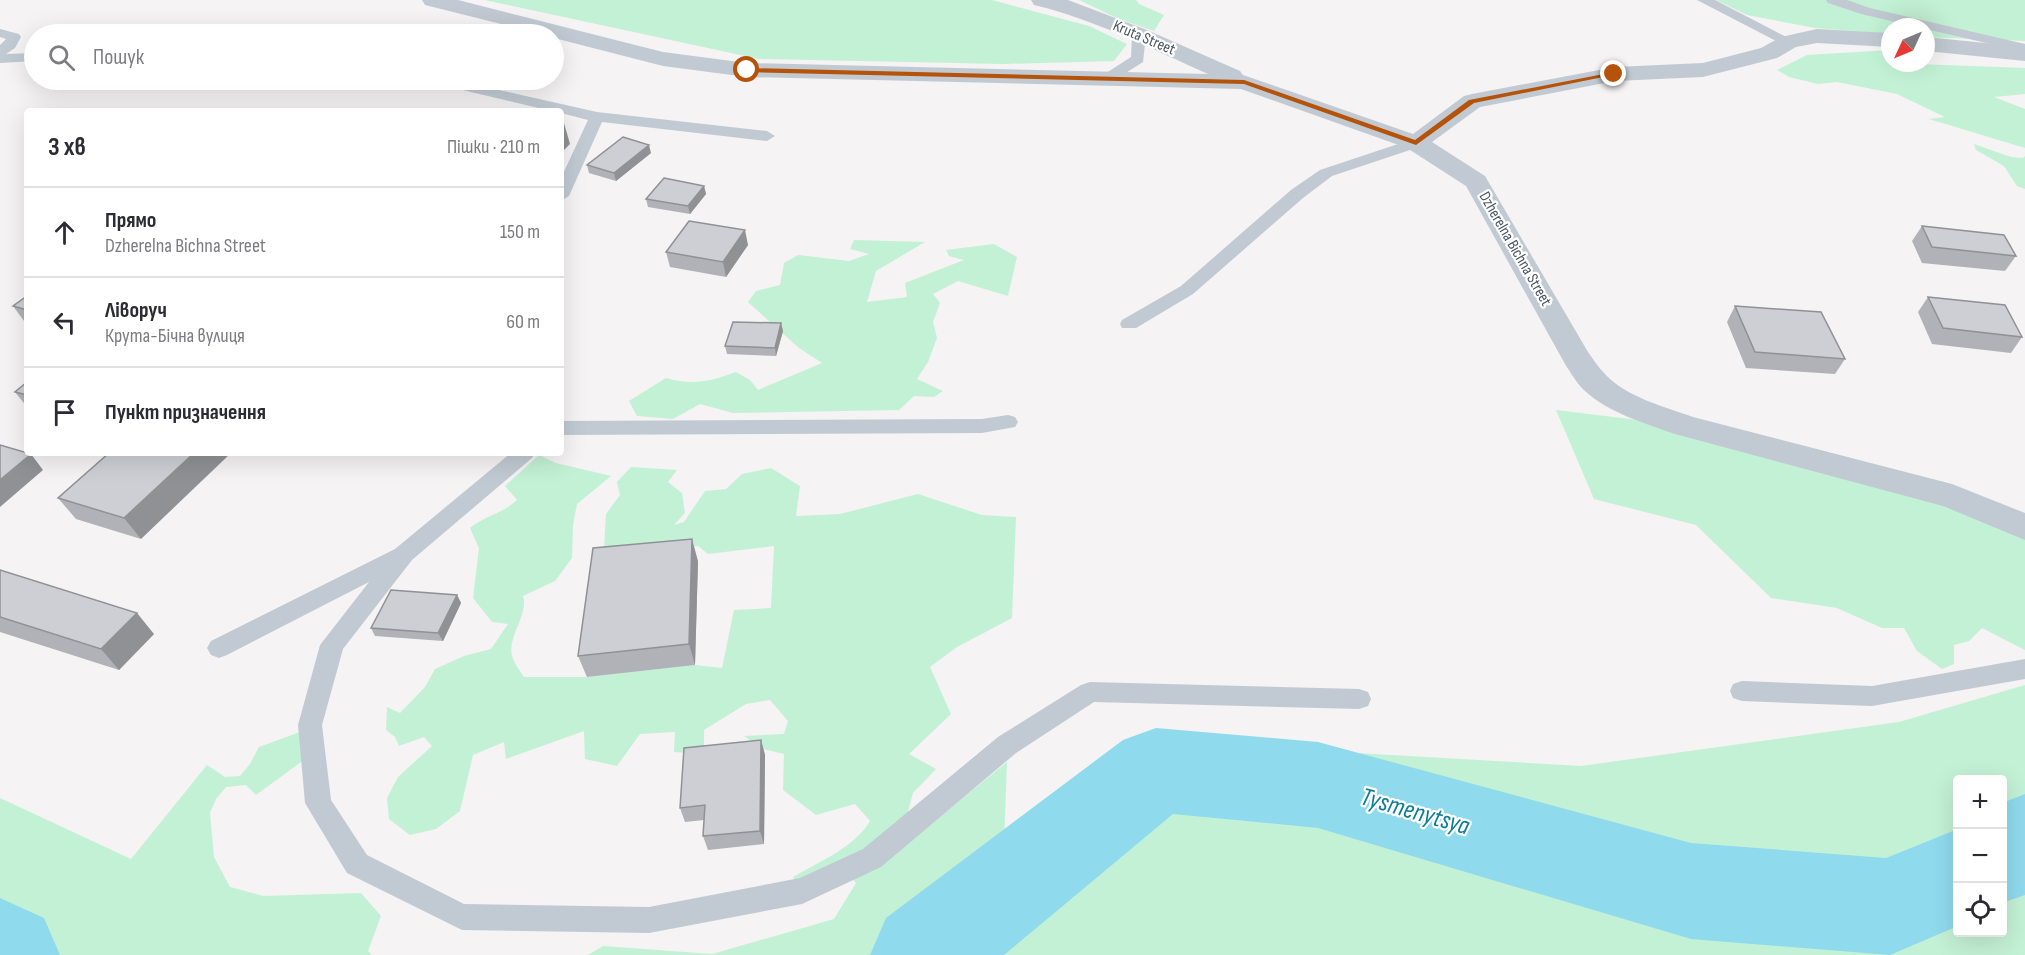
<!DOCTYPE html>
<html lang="uk">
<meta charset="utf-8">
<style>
:root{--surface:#fff;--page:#f7f7f7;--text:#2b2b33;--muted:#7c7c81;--line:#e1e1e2}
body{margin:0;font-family:"Sofia Sans Condensed",sans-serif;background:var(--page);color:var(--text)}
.controls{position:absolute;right:18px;bottom:18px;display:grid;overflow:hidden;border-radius:6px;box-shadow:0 6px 24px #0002}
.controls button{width:54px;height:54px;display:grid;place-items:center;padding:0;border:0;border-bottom:2px solid var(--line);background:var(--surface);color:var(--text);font:30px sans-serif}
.compass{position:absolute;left:1881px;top:18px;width:54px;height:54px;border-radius:50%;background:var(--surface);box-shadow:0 6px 24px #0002;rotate:226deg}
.stop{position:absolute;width:18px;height:18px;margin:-14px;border:4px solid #b45309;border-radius:50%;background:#fff}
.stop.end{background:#b45309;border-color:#fff;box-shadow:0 2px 6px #0008}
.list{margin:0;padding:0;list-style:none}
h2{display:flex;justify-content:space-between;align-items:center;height:78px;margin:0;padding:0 24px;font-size:26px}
h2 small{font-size:20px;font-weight:400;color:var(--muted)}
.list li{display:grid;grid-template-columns:39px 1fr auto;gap:18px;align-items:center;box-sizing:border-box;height:90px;padding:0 24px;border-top:2px solid var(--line)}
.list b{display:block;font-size:22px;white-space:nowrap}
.list p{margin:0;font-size:20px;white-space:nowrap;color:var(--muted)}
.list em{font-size:20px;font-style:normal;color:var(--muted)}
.icon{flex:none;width:33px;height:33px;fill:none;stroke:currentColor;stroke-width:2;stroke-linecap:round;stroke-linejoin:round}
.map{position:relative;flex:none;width:2025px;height:955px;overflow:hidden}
.search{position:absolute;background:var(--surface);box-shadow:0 6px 24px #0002;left:24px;top:24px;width:540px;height:66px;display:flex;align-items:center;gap:15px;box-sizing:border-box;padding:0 21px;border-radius:33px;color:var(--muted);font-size:22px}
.panel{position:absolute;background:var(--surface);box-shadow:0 6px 24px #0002;left:24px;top:108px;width:540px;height:348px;border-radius:6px}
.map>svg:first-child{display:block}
.green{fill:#c3f1d5;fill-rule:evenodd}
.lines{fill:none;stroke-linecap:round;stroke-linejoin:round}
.river{fill:#90daee;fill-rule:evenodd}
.lane{fill:#c1cad2;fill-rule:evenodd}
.street{fill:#c1cad2;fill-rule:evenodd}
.wall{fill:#b0b2b7}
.shaded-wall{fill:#909195}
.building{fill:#cdcfd5;stroke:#909195;stroke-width:1.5}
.route{fill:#b45309}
.labels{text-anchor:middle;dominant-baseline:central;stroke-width:4.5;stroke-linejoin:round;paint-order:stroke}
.far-street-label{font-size:16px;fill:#4a5661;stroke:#fff}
.near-water-label{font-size:26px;font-style:italic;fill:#0c7c9b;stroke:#fff}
</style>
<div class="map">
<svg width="2025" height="955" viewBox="0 0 2025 955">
<rect width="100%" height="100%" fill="#f5f3f3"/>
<g class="green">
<path d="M485,0H992L1089,26L1127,44L1114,61L1003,64L759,59Z"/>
<path d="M1079,0H1136L1139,4L1164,15L1154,31L1119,19Z"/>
<path d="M1716,0H2025V41L1926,37V27H1890V34L1815,28L1747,15Z"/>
<path d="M1890,50V63L2025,68V94L1994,97L2025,109V148L1929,119L1945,117L1897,94L1837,82L1818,84L1789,77L1777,70L1807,55Z"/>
<path d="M1974,144L2011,157L2023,158L2025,156V189L2017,186L2004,166L1976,150Z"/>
<path d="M854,240L925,242L876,271L867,302L907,297L905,283L964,260L949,256L946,250L994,244L1017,257L1008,296L958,281L933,294L940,303L933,322L937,338L928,362L917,379L943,391L934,397L914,396L899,410L733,413L700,404L673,419L637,416L629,401L666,378C692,386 712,381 736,372L750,380L758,390L822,363L799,348L748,302L756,291L780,285L784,263L798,255L849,261L869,254L850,249Z"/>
<path d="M1556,410L1638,420L1956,505L2025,534V650L1982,628L1969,641L1954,645V664L1942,669L1917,651L1904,628H1882L1837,608L1771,598L1696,525L1594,499Z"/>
<path d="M539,455L556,463L611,476L577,504L573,525L572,558L555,581L523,596C529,615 507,636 512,656C514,663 520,671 524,677H587L695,665L722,668L734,610L771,608L774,546L708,554L698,546L642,550H604L606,514L620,495L617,482L631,467L677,470L668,482L682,493L685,513L674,525L684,522L705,491L726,489L742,474L771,468L800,486L796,516L840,514L918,494L982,515L1016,517L1012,618L957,647L930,667L951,714L909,754L936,769L913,793L897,852L1007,762L1004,843L1166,742L1581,766L1899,722L2025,685V955H588L603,946L712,954L834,919L856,883L841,866L799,886L793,877C819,862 855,847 870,821L855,804L816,815L783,790L784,754L763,749L744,736L784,734L788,721L770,700L746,704L704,730V754L674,752L675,732L640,734L617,766L585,759L584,731L506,759L504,742L473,755L460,811L436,829L410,835L389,819L387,798L398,777L432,746L424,737L399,746L395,737L386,730L387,707L400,713L425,687L435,669L464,656L491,649L508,624L492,622L473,598L479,548L470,528C486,515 502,514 517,500L505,486ZM1958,780H2002V932H1958Z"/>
<path d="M300,732L305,759L256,795L246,785L226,787L216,799L210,813L214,857L230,887L263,896L361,893L381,916L368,951L372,955H0V798L131,859L207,765L225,777L240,776L250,764L259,747Z"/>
</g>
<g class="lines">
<g class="river">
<path d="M1156,728L1318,742L1691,843L1886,858L1958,829V926L1890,955L1691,939L1318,828L1173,814L1004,955H870L886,918L1123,740Z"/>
<path d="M2025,794V895L2002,903V803Z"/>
<path d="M0,898L44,918L60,955H0Z"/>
</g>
<g class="lane">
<path d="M1697,0H1715L1796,42L1789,46L1784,45Z"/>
<path d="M1826,0H1847L1870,8L2025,44V52L1926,29V27H1917L1861,14L1828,3Z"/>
<path d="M0,29L19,34L21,37L15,48L6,54L34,53V61L0,63V45L6,39L0,37Z"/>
<path d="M1139,31L1146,35L1143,62L1110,83H1100L1098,80L1100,77L1131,57L1132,35Z"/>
<path d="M431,80H455L597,112L767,131L775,136L767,141L602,122L569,196L561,201V178L588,120L561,113V111H551L433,83Z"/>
<path d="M1416,138L1422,140L1424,143L1422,146L1332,176L1303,198L1193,294L1136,328H1122L1120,324L1122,320L1181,286L1291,190L1320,170Z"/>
<path d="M1008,415L1015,417L1018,422L1015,427L982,433L561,435V421L982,419Z"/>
<path d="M511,453H535L532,458L412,560L343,649L322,725L331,800L367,855L464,904L649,907L800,878L863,849L998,737L1081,685L1090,682L1359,689L1368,692L1371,699L1368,706L1359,709L1094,702L1016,753L881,867L802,904L649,933L462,930L347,873L305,803L298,725L320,645L369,582L227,655L219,658L211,655L207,648L211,641L395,549Z"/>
<path d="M2025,659V679L1872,706L1742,701L1733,698L1730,691L1733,684L1742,681L1872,686Z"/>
</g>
<g class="street">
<path d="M422,0H458L663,52L747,63L1208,74C1152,49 1094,19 1034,5L1031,0H1068L1147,30L1240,71L1243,75L1413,134L1464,96L1472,94L1615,67L1703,63L1761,48L1781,37L1817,29L1890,33V47L1817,43L1796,47L1777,58L1703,77L1615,81L1480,107L1432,142L1485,176L1588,352C1593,359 1599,368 1605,374C1626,397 1665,407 1693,417L1952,484L2025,513V540L1943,506L1675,434C1644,423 1609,413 1585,391C1577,384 1571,373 1565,364L1466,186L1407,148L1241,89L747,77L663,66L554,38V34H541L425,5Z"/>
<path d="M1926,37L2025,47V61L1926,51Z"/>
</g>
</g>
<g class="wall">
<path d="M651,153L616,181L589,173L587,165Z"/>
<path d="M704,186L706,194L690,214L648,207L646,199Z"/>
<path d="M1922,226L2016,256L2005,271L1922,263L1912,241Z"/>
<path d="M748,245L726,277L670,267L666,252Z"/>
<path d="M27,296V325L13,306Z"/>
<path d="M1928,297L2022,337L2011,353L1932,344L1918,312Z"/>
<path d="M1735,306L1845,359L1835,374L1746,368L1727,322Z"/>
<path d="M781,323L783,331L776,356L727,354L725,346Z"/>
<path d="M27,382V407L15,392Z"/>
<path d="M109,453L141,539L76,519L58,498Z"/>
<path d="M698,561L695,665L587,677L578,656Z"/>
<path d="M0,570L154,634L119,670L0,632Z"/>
<path d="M457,595L461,603L443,641L375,636L371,628Z"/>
<path d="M761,740L765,755L764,844L708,850L703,836L704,820L685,822L680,808Z"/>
</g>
<g class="shaded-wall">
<path d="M564,123L570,144L561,153V126Z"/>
<path d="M649,145L651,153L616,181L614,173Z"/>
<path d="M704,186L706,194L690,214L688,206Z"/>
<path d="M745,230L748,245L726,277L723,262Z"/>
<path d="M781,323L783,331L776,356L775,348Z"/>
<path d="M194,453H231L141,539L124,518Z"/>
<path d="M31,454L43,470L0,507V480Z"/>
<path d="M692,539L698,561L695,665L689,644Z"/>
<path d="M457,595L461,603L443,641L438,633Z"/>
<path d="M137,613L154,634L119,670L101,649Z"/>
<path d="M761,740L765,755L764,844L760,831Z"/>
</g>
<g class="building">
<path d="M481,109L493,111H479Z"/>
<path d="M623,137L649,145L614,173L587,165Z"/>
<path d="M664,178L704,186L688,206L646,199Z"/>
<path d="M689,221L745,230L723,262L666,252Z"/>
<path d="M1922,226L2004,235L2016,256L1932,247Z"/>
<path d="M27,296V310L13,306Z"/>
<path d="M1928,297L2005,305L2022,337L1943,328Z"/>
<path d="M1735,306L1821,312L1845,359L1755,352Z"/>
<path d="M733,322L781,323L775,348L725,346Z"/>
<path d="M27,382V395L15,392Z"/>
<path d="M0,445L31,454L0,480Z"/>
<path d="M109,453H194L124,518L58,498Z"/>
<path d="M692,539L689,644L578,656L593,548Z"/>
<path d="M0,570L137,613L101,649L0,617Z"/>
<path d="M391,590L457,595L438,633L371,628Z"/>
<path d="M761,740L760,831L703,836L705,805L680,808L684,748Z"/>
</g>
<path class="route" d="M747,68L1244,80L1415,140L1469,100L1614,72L1618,74L1474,103L1416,145L1244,84L745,72Z"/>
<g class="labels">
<g class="far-street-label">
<text transform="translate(1144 38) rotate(23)">Kruta Street</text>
<text transform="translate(1515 249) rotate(60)">Dzherelna Bichna Street</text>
</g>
<g class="near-water-label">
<text transform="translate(1415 812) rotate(16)">Tysmenytsya</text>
</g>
</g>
</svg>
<div class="controls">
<button>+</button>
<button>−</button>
<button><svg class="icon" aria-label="locate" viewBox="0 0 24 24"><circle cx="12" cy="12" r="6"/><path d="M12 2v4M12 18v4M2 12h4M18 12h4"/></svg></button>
</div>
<svg class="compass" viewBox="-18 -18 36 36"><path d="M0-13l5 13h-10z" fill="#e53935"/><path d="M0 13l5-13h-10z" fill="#7c7c81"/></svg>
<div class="stop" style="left:747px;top:70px"></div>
<div class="stop end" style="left:1614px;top:74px"></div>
<div class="search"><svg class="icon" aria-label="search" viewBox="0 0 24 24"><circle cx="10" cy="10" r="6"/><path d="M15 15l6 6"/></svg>Пошук</div>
<section class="panel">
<h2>3 хв<small>Пішки · 210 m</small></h2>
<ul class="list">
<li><svg class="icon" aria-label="ahead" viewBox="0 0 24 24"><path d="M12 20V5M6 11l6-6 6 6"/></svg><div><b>Прямо</b><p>Dzherelna Bichna Street</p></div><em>150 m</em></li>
<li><svg class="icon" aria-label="left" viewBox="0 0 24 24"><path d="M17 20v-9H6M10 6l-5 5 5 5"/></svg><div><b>Ліворуч</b><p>Крута-Бічна вулиця</p></div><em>60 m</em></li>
<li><svg class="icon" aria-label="arrive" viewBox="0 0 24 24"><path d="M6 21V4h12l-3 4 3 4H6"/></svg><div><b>Пункт призначення</b></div></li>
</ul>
</section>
</div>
